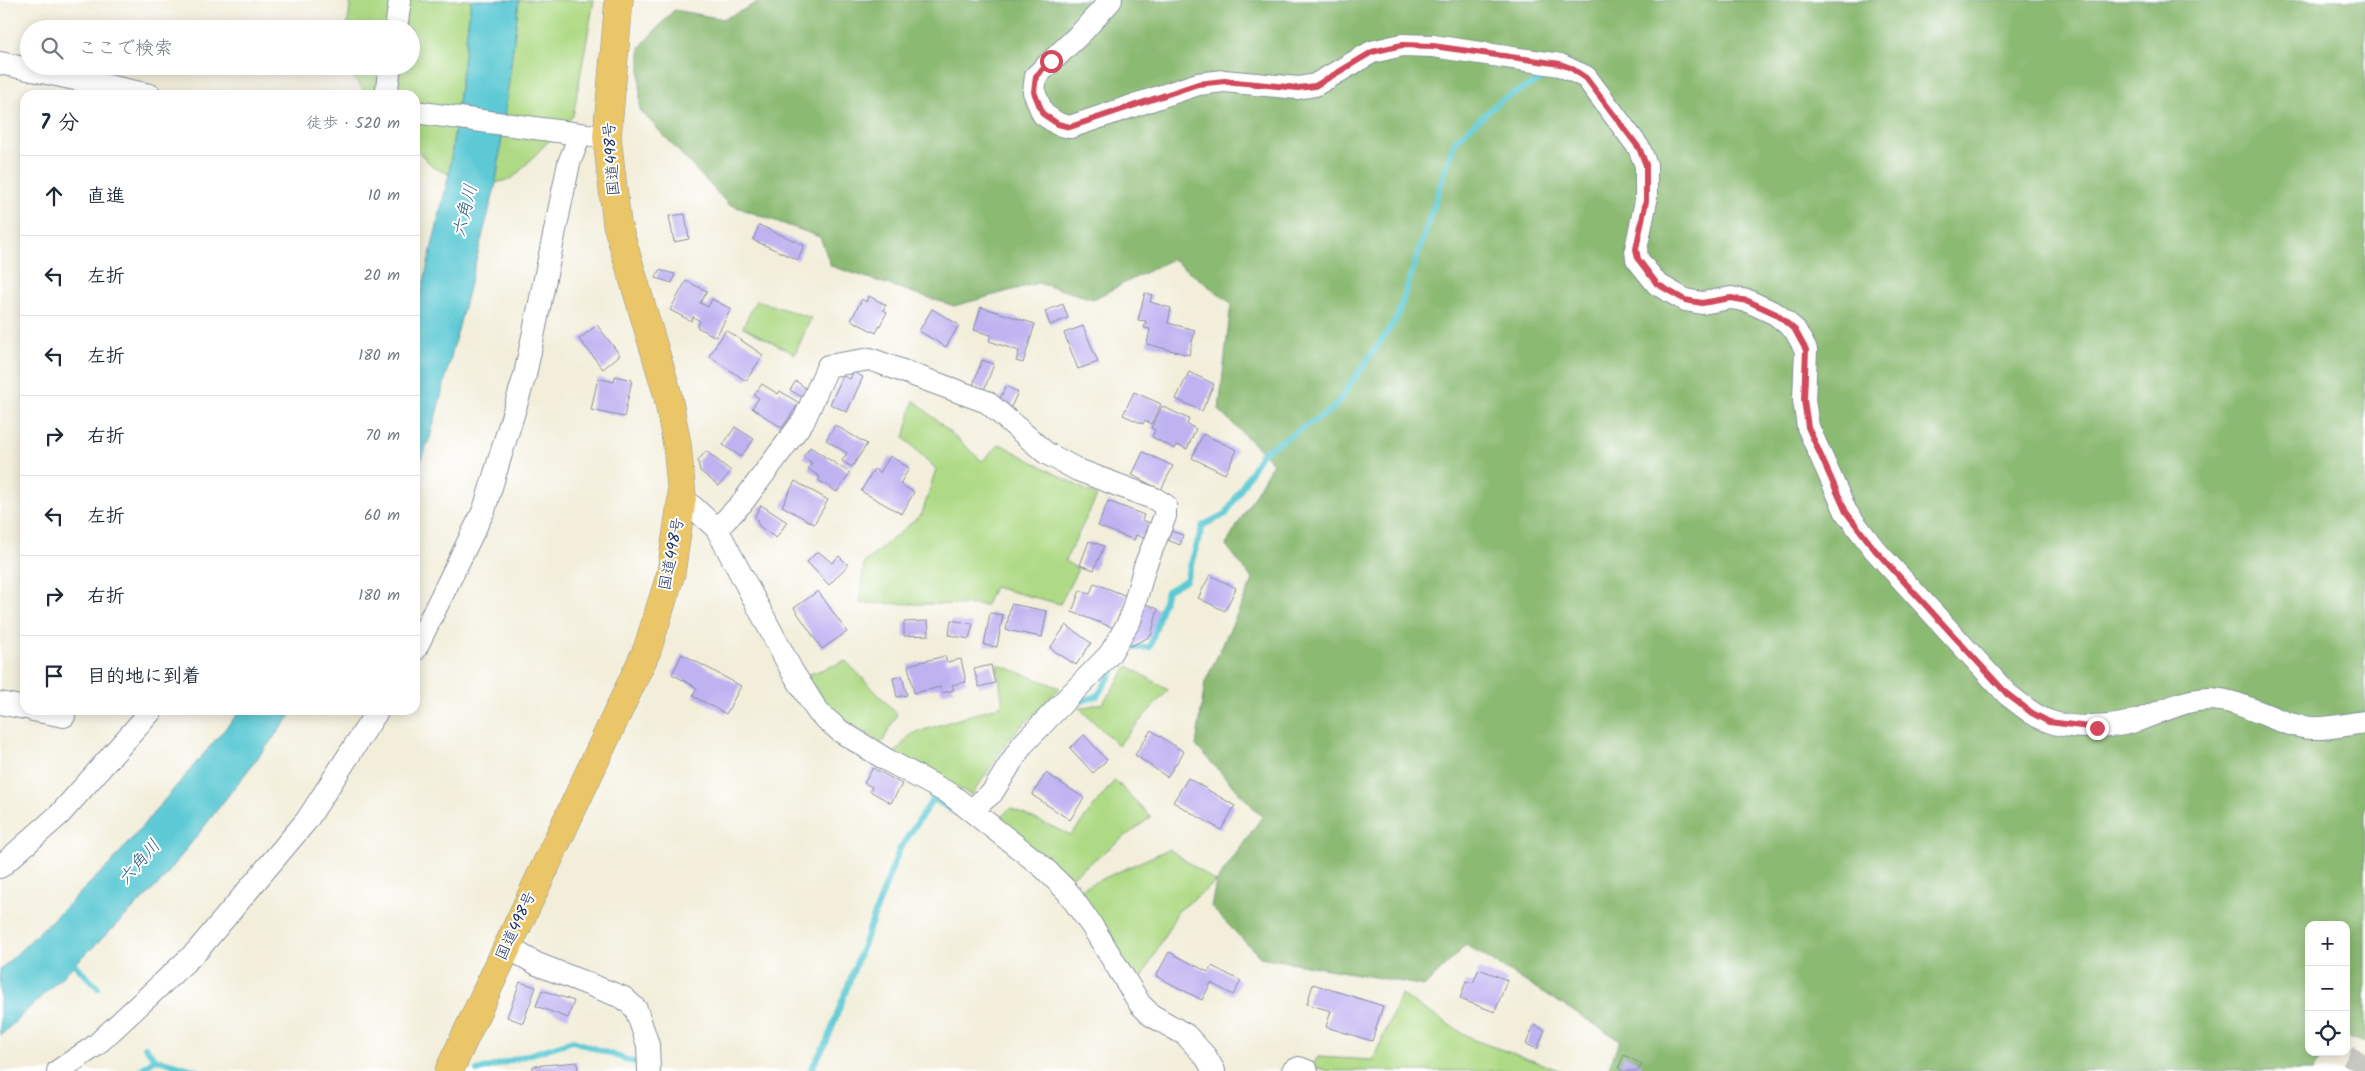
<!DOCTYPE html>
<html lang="ja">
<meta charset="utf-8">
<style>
:root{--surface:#fff;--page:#f2f2f3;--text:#1f2937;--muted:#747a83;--line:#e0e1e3}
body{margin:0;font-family:Kalam,"Klee One",sans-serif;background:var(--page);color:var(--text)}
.controls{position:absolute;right:15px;bottom:15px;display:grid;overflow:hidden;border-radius:10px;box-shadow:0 2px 12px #0003}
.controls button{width:45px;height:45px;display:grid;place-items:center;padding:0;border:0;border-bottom:1px solid var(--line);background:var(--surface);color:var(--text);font:25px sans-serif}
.stop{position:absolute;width:15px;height:15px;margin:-11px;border:4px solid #d1495b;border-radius:50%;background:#fff}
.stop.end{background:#d1495b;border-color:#fff;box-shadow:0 1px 5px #0008}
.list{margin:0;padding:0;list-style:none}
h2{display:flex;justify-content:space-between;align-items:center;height:65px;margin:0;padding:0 20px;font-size:21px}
h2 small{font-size:16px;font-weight:400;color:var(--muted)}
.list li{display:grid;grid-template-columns:32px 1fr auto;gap:15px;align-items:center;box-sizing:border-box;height:80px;padding:0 20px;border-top:1px solid var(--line)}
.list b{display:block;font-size:19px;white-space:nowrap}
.list em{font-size:16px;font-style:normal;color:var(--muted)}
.icon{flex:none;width:28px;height:28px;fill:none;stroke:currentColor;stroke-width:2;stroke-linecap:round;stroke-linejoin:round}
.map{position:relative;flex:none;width:2365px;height:1071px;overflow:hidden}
.search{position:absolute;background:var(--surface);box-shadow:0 2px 12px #0003;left:20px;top:20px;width:400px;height:55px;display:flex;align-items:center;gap:12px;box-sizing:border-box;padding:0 18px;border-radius:28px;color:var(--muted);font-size:19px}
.panel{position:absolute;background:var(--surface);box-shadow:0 2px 12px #0003;left:20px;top:90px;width:400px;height:625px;border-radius:15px}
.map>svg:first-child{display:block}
.green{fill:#afda85;stroke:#658472}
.forest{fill:#8bba72;stroke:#537468}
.water{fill:#5cc9d4;stroke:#3c7c99}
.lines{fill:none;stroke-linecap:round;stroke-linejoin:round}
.stream{stroke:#5cc9d4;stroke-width:6}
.building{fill:#bfb2f1}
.highway-tunnel{stroke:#c7c8c1;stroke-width:28;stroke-dasharray:28 14;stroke-linecap:butt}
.minor-casing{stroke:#868e9c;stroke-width:24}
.highway-casing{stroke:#868e9c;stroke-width:29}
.minor{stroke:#fff;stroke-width:22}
.highway{stroke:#ebc669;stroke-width:28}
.route{stroke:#d1495b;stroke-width:6}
.labels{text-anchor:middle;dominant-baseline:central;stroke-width:4;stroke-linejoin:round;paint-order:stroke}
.street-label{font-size:16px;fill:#1b2f5e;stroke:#fff}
.water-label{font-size:18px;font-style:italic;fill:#2e5d81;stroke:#fff}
</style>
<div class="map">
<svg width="2365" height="1071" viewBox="0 0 2365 1071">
<rect width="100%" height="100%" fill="#fff"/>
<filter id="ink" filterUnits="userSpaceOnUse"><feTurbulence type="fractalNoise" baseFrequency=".02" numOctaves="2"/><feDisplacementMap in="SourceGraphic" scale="10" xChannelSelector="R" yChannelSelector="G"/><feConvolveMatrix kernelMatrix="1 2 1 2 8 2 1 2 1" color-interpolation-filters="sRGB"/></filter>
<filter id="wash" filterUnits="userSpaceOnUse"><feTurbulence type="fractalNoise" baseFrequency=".0096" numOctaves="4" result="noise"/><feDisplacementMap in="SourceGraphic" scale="20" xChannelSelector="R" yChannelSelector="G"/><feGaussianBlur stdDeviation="1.12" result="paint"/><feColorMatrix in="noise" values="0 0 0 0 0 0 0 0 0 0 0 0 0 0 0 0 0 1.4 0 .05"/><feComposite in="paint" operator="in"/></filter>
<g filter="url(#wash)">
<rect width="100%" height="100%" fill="#f2eeda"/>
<g class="green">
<path d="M351,0H471L449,174L433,167L415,148V95H368L343,66H411V29H347Z"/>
<path d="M519,0H594L573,116L513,178L496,183Z"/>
<path d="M756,300L811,318L795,354L743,327Z"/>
<path d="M914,400L982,461L1000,444L1097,496L1065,561L1078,569L1060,604L994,587L986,605L860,603L864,563L922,514L936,469L904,438Z"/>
<path d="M846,661L897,714L882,743L832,712L807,675Z"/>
<path d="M997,664L1060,688L1011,737L972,795L893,755L911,734L1003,705Z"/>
<path d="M1128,666L1168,690L1118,745L1079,708L1103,703Z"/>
<path d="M1115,780L1151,817L1071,877L997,821L1010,808L1071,835Z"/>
<path d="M1169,849L1216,882L1178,911L1138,985L1080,889Z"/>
<path d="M1401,995L1474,1040L1562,1071H1327L1312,1066L1318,1057L1373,1060Z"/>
</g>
<path class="forest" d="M763,0H2365V1043L2346,1036V925H2309V1052H2326L2312,1071H1607L1620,1040L1466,945L1425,986L1260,957L1211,907L1216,882L1262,817L1196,746L1205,682L1253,580L1226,545L1273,463L1219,410L1231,303L1172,259L1093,299L1038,283L954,306L831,266L820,237L728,204L640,110V47L674,10L724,19Z"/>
<g class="water">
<path d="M471,0H519L496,183L430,438L415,472V319L449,174Z"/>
<path d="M241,710H295L160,883L0,1036V970L111,863Z"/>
</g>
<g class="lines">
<g class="stream">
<path d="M1136,648L1150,647L1167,591L1186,580L1203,525L1226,514L1262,453L1333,409L1397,318L1455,141L1500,101L1543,78"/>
<path d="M1078,702L1097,696L1115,668"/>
<path d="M69,959L98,988"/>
<path d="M145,1047L155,1059L198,1071"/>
<path d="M139,1071L155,1059"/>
<path d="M477,1071L573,1041L645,1066"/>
<path d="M810,1071L827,1041L899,850L933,799L959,814"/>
</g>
</g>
<g id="blocks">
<g class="building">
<path d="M685,214L689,239L674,242L669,216Z"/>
<path d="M759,225L804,245L798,260L753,240Z"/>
<path d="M659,270L675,274L672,283L656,278Z"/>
<path d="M686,281L707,291L700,303L708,307L712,299L731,309L716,337L697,327L700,321L693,317L691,321L670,310Z"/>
<path d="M1145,293L1152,295L1150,302L1171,308L1168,323L1195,330L1189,355L1147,344L1150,329L1144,328L1146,321L1138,320Z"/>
<path d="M869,296L886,305L883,310L887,312L876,333L851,320L862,299L866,302Z"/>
<path d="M1063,304L1068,318L1050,325L1045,311Z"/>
<path d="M981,307L1035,324L1023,363L1016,361L1019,351L989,341L991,335L974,330Z"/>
<path d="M932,309L959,325L946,347L919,331Z"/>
<path d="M597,325L620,355L603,369L579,339Z"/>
<path d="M1083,326L1098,362L1078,369L1064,333Z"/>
<path d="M726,330L763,355L746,381L709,356Z"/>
<path d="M982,360L994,364L984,390L973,385Z"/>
<path d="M853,372L863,377L847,412L830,404L843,376L850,379Z"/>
<path d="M1189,372L1214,384L1202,411L1176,399Z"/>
<path d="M615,376L632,380L624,417L591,410L598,378L614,382Z"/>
<path d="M796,381L807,389L802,397L790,390Z"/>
<path d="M762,384L778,394L780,391L799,403L782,428L752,408L759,398L754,395Z"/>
<path d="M1006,386L1018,392L1011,407L999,401Z"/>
<path d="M1134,392L1161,404L1151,424L1145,420L1143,424L1123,415Z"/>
<path d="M1162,406L1189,419L1187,424L1196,429L1187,449L1177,445L1175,449L1152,437L1155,430L1151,428Z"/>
<path d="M835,425L867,444L852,467L842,461L847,453L826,440Z"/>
<path d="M735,427L754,439L741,457L723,445Z"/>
<path d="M1203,434L1237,450L1225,474L1192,458Z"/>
<path d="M810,447L850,473L837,492L818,480L820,477L808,469L812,463L803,457Z"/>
<path d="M706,451L731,471L719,486L700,471L698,461Z"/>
<path d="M1143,452L1173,466L1161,490L1132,475Z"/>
<path d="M890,456L909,468L900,484L914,492L902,514L861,491L874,469L880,473Z"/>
<path d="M795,481L828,500L814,524L782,506Z"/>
<path d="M1108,501L1144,515L1142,520L1150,523L1144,538L1136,535L1134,540L1098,526Z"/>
<path d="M761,505L787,522L776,538L759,526L755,516Z"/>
<path d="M1168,530L1183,535L1180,545L1165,539Z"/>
<path d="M1089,541L1104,546L1094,570L1080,565Z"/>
<path d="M818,551L832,563L839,556L848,565L829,585L807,562Z"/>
<path d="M1210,575L1236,588L1225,611L1198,598Z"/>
<path d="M1094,583L1127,596L1114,628L1072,612L1080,590L1090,594Z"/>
<path d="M818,591L847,632L822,649L794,608Z"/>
<path d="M1143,603L1158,609L1151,636L1131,646L1127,644Z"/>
<path d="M1011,604L1047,611L1042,637L1006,630Z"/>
<path d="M990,613L1003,615L997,647L984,645Z"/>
<path d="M951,620L973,624L969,639L949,635Z"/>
<path d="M928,621L929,635L904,636V622Z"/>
<path d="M1066,625L1091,643L1076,665L1050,648Z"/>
<path d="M682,654L741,686L726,714L693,696L697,688L672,674Z"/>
<path d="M945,656L947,662L961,659L966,682L952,685L954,690L942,693L940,687L914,693L908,665Z"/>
<path d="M991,665L995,683L979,687L974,669Z"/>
<path d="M902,676L907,695L897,697L893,678Z"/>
<path d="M1151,730L1184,752L1167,777L1135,755Z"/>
<path d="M1084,735L1107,760L1093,773L1070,748Z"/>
<path d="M873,768L902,784L891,803L870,791L872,787L864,783Z"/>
<path d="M1046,773L1084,798L1070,820L1032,795Z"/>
<path d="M1188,778L1235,806L1221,830L1173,802Z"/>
<path d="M1169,952L1208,972L1212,966L1241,981L1233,995L1211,983L1202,1000L1156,976Z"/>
<path d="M1479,969L1507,980L1495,1012L1460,999L1466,981L1473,983Z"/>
<path d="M520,982L536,987L523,1023L507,1017Z"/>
<path d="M1313,984L1383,1006L1372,1041L1326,1027L1331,1011L1307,1004Z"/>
<path d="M542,990L574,1001L568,1018L536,1006Z"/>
<path d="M1534,1025L1545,1030L1537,1049L1526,1044Z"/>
<path d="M1624,1055L1642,1064L1638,1071H1623L1618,1068Z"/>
<path d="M577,1062L578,1071H533V1066Z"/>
</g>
</g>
</g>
<g filter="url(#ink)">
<use href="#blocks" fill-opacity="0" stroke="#868e9c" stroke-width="1"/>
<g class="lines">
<path class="highway-tunnel" d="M2355,1071L2365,1054"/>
<defs>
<g id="minor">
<path d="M1111,0L1082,32L1036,76L1034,92L1043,114L1058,124L1070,127L1198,84L1224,81L1298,88L1315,85L1372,52L1402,45L1433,46L1560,65L1586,77L1639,148L1646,165V201L1636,249L1637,259L1657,284L1685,300L1702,303L1731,298L1748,301L1776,314L1795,330L1806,350L1804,400L1808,427L1846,512L1875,550L2007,694C2020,704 2032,715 2048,721C2070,730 2115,728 2138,720C2162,712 2184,699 2210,699C2246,700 2277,726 2312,728C2329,729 2348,724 2365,722"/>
<path d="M396,29L400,0"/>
<path d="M0,63L150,95"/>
<path d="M386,95L390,66"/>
<path d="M415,112L594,136"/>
<path d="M682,497L717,529L792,671L818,712L840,731L887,760L950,794L1043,867L1067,891L1092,926L1140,1004L1151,1015L1186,1035L1206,1057L1214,1071"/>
<path d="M717,529L742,503L804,420L828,366L870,359L987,402L1046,453L1078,470L1155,499L1165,505V516L1145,566L1130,620L1110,654L1022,745L992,793L971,810"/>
<path d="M415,650L484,510L525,375L569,163L580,135"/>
<path d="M0,703L25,708"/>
<path d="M33,710L64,716"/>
<path d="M0,867L60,814L152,710"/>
<path d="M507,947L537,964L624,998L636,1009L648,1045L649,1071"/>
<path d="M58,1071L95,1046L197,951L307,820L378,710"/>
<path d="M1293,1071L1299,1068L1307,1071"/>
</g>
<path id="highway" d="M449,1071L647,650L671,573L682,497L677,444L667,392L617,224L607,137L619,0"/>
</defs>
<use href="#minor" class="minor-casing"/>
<use href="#highway" class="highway-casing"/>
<use href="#minor" class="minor"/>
<use href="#highway" class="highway"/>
</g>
</g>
<g class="lines" filter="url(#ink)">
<path class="route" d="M1051,61L1036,76L1034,92L1043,114L1058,124L1070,127L1198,84L1224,81L1298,88L1315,86L1372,52L1402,45L1433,46L1560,64L1571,68L1586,78L1639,148L1646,165V201L1636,249L1638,259L1657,284L1685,300L1702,303L1731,298L1748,301L1776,314L1795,330L1806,350L1804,400L1808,427L1846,512L1875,550L2007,694L2032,713L2049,722L2097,728"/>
</g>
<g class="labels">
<g class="street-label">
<text transform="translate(612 159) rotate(-94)">国道498号</text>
<text transform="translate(672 554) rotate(-79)">国道498号</text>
<text transform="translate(516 926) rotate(-65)">国道498号</text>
</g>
<g class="water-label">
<text transform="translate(466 211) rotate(-76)">六角川</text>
<text transform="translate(140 863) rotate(-49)">六角川</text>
</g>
</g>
</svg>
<div class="controls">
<button>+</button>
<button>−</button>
<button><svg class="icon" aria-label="locate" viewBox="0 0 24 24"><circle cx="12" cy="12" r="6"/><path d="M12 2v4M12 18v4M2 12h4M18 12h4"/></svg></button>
</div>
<div class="stop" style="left:1051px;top:61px"></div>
<div class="stop end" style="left:2097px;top:728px"></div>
<div class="search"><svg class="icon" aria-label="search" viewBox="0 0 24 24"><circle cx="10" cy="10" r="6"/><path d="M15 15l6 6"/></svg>ここで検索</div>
<section class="panel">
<h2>7 分<small>徒歩 · 520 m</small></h2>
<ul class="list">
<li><svg class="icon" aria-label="ahead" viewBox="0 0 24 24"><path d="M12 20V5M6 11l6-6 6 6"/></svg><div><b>直進</b></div><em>10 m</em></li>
<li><svg class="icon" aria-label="left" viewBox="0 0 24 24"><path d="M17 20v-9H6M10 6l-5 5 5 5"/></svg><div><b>左折</b></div><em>20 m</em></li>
<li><svg class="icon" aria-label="left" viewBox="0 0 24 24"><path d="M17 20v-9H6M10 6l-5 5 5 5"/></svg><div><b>左折</b></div><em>180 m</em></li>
<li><svg class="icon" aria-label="right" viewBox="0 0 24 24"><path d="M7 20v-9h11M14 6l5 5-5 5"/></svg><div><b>右折</b></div><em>70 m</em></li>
<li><svg class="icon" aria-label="left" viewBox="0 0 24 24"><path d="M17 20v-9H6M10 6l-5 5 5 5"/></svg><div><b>左折</b></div><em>60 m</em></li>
<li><svg class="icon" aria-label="right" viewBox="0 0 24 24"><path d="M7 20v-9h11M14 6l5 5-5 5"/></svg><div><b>右折</b></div><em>180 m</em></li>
<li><svg class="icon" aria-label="arrive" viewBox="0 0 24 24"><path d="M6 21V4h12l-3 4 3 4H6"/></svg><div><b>目的地に到着</b></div></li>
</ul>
</section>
</div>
